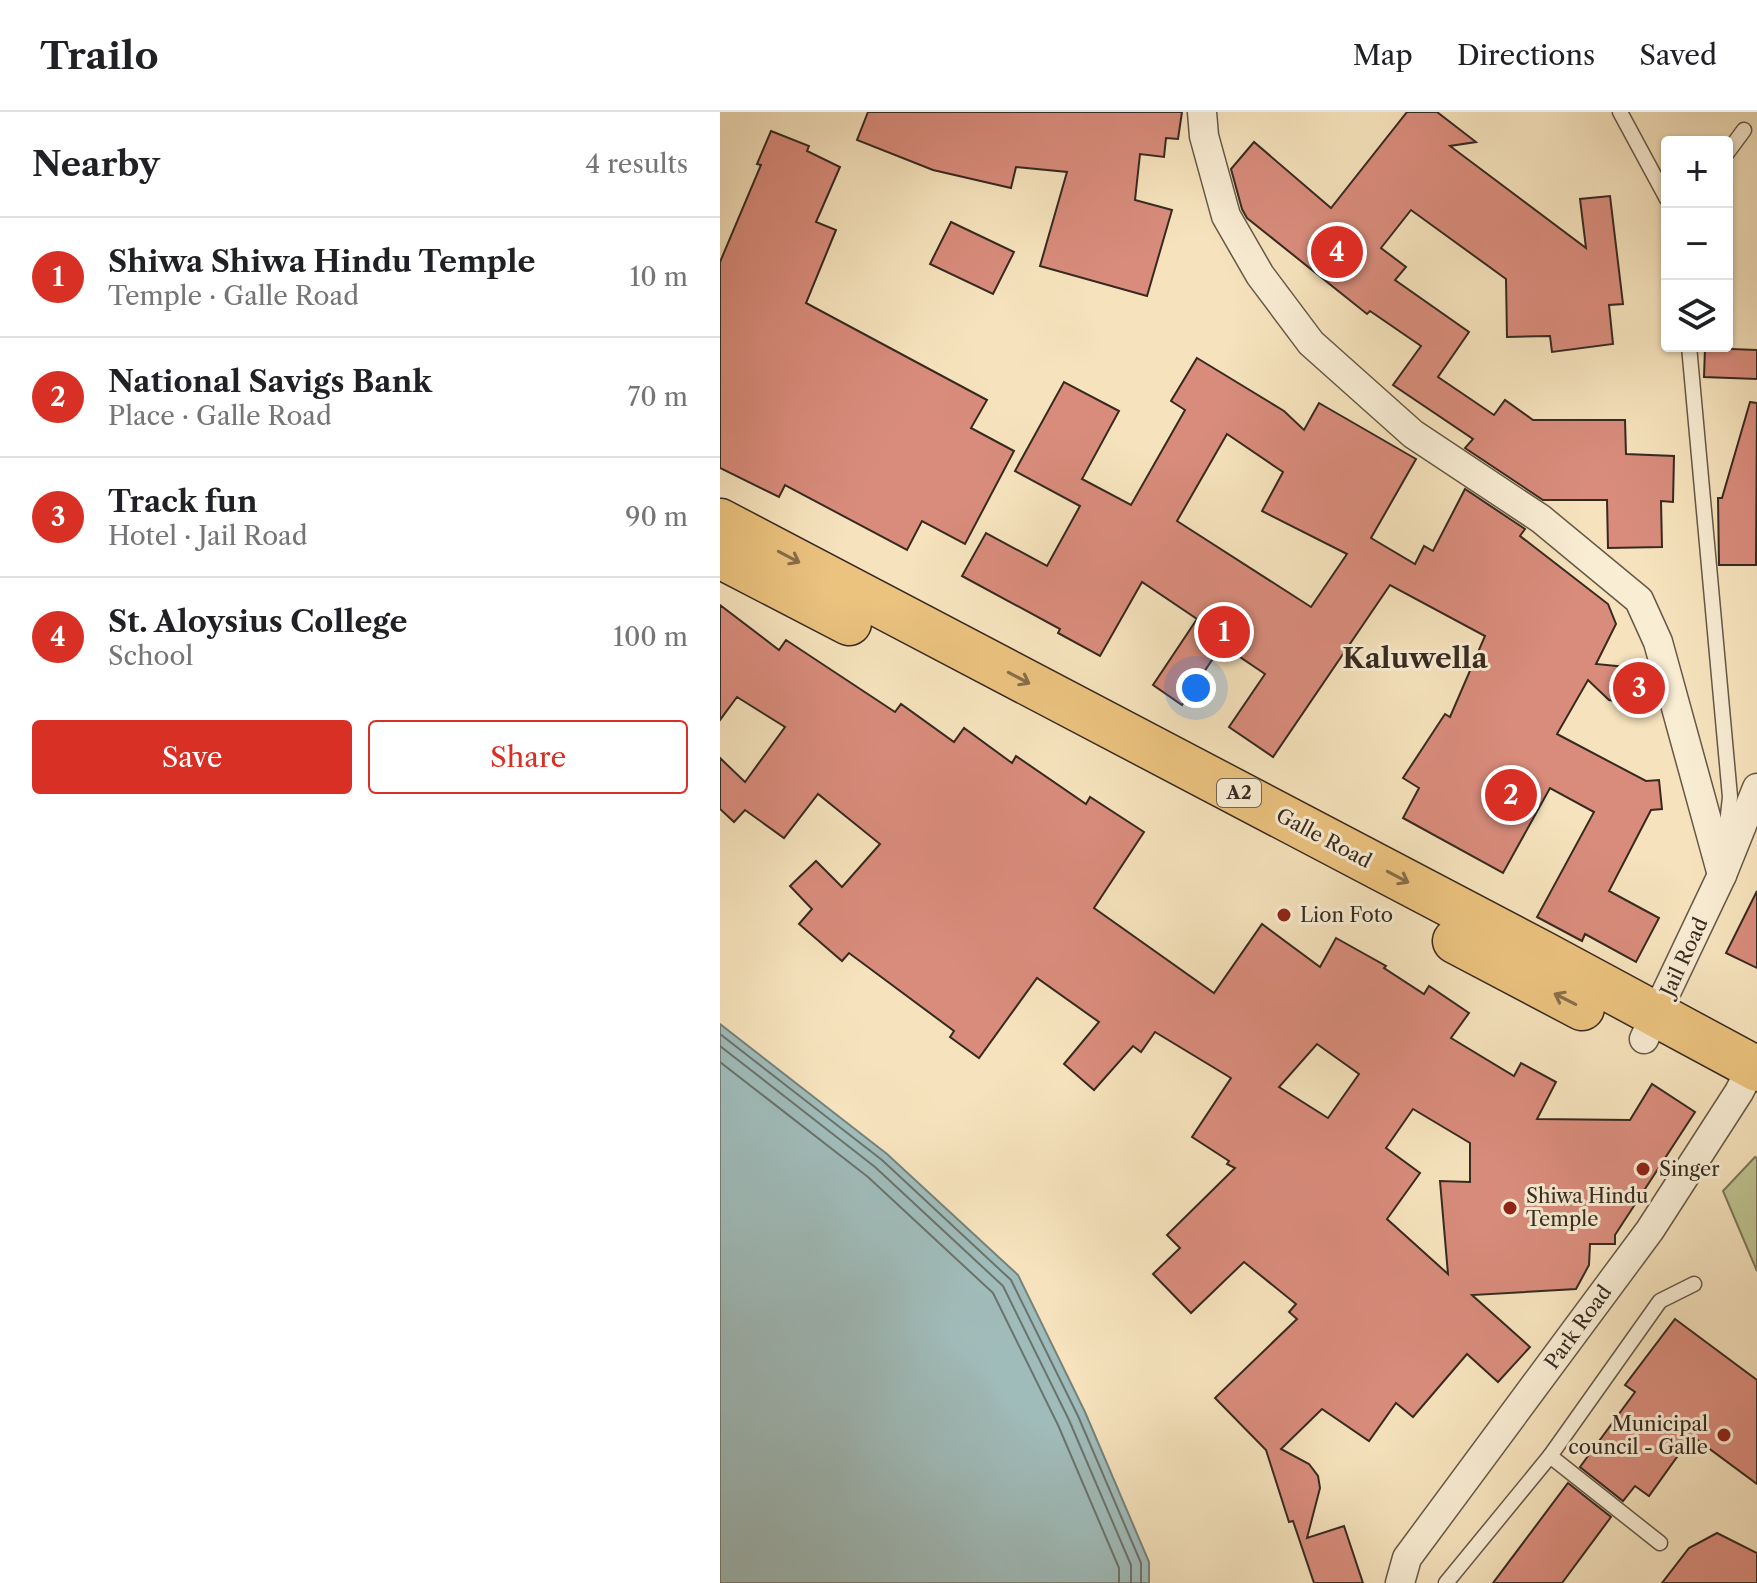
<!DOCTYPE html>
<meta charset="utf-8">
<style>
:root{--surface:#fff;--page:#f6f6f6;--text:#202124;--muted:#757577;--line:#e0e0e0;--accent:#d93025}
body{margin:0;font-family:"Libre Caslon Text",serif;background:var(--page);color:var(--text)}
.controls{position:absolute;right:24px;top:24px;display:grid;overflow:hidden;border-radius:8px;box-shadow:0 2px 6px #0004}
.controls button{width:72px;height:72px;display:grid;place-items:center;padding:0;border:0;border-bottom:2px solid var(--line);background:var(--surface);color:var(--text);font:40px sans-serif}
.you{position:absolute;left:476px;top:576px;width:28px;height:28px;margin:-20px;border:6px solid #fff;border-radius:50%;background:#1a73e8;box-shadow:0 0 0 12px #1a73e833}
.badge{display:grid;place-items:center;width:52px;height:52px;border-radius:50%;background:var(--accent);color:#fff;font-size:26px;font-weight:700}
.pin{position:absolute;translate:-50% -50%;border:4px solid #fff;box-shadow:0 2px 8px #0006}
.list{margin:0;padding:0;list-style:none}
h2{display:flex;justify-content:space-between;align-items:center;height:104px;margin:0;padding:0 32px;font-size:34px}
h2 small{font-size:26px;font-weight:400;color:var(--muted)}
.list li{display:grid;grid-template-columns:52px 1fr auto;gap:24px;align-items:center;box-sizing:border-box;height:120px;padding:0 32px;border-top:2px solid var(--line)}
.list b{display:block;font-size:30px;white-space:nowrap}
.list p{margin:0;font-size:26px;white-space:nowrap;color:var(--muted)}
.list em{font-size:26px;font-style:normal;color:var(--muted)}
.actions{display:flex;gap:16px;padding:24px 32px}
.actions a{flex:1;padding:18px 0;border:2px solid var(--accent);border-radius:8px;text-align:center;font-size:28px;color:var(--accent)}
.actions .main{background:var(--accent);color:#fff}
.icon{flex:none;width:44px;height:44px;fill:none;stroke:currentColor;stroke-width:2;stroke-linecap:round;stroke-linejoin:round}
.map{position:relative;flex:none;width:1037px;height:1471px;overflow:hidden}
header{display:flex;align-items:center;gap:48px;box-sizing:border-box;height:112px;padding:0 40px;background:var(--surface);border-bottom:2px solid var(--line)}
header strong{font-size:38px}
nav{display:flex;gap:44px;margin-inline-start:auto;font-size:28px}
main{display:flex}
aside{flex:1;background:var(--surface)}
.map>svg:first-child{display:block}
.green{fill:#bec390;stroke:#7a7658;stroke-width:2}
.water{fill:#a0bcba;stroke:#76827c;stroke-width:2}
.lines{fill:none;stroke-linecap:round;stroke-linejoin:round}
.shore{stroke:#6b736d;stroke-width:2}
.building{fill:#d98c7c;stroke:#362a20;stroke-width:2;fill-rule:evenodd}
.service-casing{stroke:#665847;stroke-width:17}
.minor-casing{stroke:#665847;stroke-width:31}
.trunk-casing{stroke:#362a20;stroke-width:47}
.service{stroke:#f9edd4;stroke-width:14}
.minor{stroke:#f9edd4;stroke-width:28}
.trunk{stroke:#ebc27e;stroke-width:44}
.oneway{stroke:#876e4a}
.poi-dot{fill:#8f2418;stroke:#f9edd4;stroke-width:3}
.labels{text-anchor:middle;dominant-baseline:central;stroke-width:6;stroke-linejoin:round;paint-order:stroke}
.shield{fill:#f9edd4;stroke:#706456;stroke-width:2}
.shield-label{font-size:18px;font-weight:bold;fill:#362a20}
.street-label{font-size:20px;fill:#362a20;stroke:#f9edd4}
.poi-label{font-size:20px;fill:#362a20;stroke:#f9edd4;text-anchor:start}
.district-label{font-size:28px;font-weight:bold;fill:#362a20;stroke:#f9edd4}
</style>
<header>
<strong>Trailo</strong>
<nav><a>Map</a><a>Directions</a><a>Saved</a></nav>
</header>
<main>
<aside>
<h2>Nearby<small>4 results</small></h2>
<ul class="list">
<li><span class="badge">1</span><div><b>Shiwa Shiwa Hindu Temple</b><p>Temple · Galle Road</p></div><em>10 m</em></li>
<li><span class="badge">2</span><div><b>National Savigs Bank</b><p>Place · Galle Road</p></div><em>70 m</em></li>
<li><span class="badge">3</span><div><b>Track fun</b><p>Hotel · Jail Road</p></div><em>90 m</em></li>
<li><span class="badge">4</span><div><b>St. Aloysius College</b><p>School</p></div><em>100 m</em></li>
</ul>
<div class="actions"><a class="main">Save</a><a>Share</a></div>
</aside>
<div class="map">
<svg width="1037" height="1471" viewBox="0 0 1037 1471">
<rect width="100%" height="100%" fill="#f6e3bd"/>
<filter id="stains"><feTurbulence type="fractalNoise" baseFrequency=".0025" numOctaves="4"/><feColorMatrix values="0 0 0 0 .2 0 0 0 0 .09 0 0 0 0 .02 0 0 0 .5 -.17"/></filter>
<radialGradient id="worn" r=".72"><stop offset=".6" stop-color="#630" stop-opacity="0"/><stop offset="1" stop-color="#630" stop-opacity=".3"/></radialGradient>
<path class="green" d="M1035,1045L1037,1046V1159L1003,1079Z"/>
<path class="water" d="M0,912L167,1042L298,1163L365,1300L429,1450V1471H0Z"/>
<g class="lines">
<g class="shore">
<path d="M0,922L162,1048L291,1168L358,1304L421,1451V1471"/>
<path d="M0,934L155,1055L283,1174L349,1308L411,1453V1471"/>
<path d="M0,950L148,1065L273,1181L338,1313L399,1456V1471"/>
</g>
</g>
<g class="building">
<path d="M148,0H462L458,27L446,26L444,45L420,42L415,88L452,98L427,184L320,154L347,60L296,55L291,76L213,58L137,28Z"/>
<path d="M687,0H717L756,30L730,34L866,136L860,87L890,84L903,192L889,193L893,232L832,240L830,224L787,225L786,167L691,98L661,136L686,155L675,168L749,220L718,265L774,303L785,288L813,308H905L906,342L954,344L953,390L941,389L942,435L888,436L887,388H823L745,336L753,327L673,273L701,234L650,199L647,202L527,106L522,97L511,57L534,30L611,96Z"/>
<path d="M51,19L89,34L87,39L120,55L96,110L116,118L86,191L267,288L251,316L294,339L245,432L202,409L187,438L65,373L59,385L0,356V150L41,53L37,52Z"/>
<path d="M231,110L294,140L273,182L210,152Z"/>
<path d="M985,236L1037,238V267L984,265Z"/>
<path d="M477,246L564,299L584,318L599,291L696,347L651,426L695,452L704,434L713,439L745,377L805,417L800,424L888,492L896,512L876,552L906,555L918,593L889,588L868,568L837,622L926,669L939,668L942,697L931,698L889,779L939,806L916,850L865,822L862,829L817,805L874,700L830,676L783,761L683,706L699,676L683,666L725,602L730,605L765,524L670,473L553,645L509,615L545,562L502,533L462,593L433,573L477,507L422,470L380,544L338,521L340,517L242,464L266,421L327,454L360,394L295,359L344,270L399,299L362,367L411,393L465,298L451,289ZM507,322L563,360L542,399L627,442L591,495L457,409Z"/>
<path d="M1030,290L1037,291L1036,453H999L998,386H1002Z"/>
<path d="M0,493L59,538L66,528L175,600L181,592L234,630L244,616L292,651L296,644L366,692L370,685L424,720L374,796L494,881L542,812L600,855L616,826L666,854L664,856L704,882L709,874L749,901L731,926L794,964L801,951L836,970L817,1007L910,1008L932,972L975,1000L895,1123V1132H870L869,1153L856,1177L752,1183L810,1235L778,1270L747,1242L693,1305L676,1291L649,1329L602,1297L561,1337L589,1352L598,1364L600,1376L587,1426L624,1414L643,1471H594L573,1409L569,1410L546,1338L495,1286L577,1207L569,1200L576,1192L524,1150L471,1201L433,1162L460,1136L447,1123L515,1056L507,1052L509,1049L472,1025L511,966L435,920L421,940L413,934L374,978L344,952L379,910L317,866L259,946L230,925L234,919L129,841L122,849L79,812L92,797L70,774L96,749L122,775L160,732L98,682L64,726L25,698L14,710L0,697V646L25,670L65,615L17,585L0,608ZM597,932L639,962L608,1006L559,975ZM693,997L750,1031V1070L720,1069L728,1162L667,1107L700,1061L666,1036Z"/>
<path d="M1037,779V856L1006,841Z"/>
<path d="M955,1207L1037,1268V1372L972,1324L929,1384L915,1374L903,1389L860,1355L915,1280L905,1273Z"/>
<path d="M848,1371L891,1405L842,1471H773Z"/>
<path d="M997,1421L1037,1441V1471H942L969,1436Z"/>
</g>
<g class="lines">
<defs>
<g id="service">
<path d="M900,0L947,87"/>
<path d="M1007,41L1024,18"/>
<path d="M969,234L1010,685L1005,731"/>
<path d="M940,1431L830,1344L940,1189L974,1172"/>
<path d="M726,1471L830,1344"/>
</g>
<g id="minor">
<path d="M482,0L484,24L506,104L540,163L591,231L693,322L821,407L919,488L938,530L1002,763"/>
<path d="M924,927L1002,763L1037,676"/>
<path d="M680,1471L687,1446L930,1118L1019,980L1032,955"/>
</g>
<g id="trunk">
<path d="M0,409L822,841L1037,957"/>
<path d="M0,444L129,511"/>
<path d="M735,829L862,896"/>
</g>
</defs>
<use href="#service" class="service-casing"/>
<use href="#minor" class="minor-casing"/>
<use href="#trunk" class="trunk-casing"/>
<use href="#service" class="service"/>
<use href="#minor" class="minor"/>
<use href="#trunk" class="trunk"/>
</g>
<defs><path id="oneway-shaft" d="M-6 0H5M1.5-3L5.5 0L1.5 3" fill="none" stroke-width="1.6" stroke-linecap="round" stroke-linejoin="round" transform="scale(2)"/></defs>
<g class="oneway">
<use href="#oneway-shaft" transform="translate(69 445) rotate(28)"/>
<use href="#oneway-shaft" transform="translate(299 566) rotate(28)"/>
<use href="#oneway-shaft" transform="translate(678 765) rotate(28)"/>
<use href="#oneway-shaft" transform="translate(845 887) rotate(-153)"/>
</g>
<g class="poi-dot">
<circle cx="564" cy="803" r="8"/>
<circle cx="923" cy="1057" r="8"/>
<circle cx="790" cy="1096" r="8"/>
<circle cx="1004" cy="1323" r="8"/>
</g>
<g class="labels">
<rect class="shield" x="497" y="667" width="44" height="28" rx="6"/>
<g class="shield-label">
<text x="519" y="681">A2</text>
</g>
<g class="street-label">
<text transform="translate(604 726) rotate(28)">Galle Road</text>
<text transform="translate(964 845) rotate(-65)">Jail Road</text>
<text transform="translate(858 1215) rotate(-54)">Park Road</text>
</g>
<g class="poi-label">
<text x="580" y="803">Lion Foto</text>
<text x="939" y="1057">Singer</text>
<text x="806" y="1084">Shiwa Hindu<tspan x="806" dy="23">Temple</tspan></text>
<text x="988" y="1312" text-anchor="end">Municipal<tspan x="988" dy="23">council - Galle</tspan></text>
</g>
<g class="district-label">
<text x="695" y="546">Kaluwella</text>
</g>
</g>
<rect width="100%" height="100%" filter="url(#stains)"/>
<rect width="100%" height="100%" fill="url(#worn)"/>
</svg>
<div class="controls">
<button>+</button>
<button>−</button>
<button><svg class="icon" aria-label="layers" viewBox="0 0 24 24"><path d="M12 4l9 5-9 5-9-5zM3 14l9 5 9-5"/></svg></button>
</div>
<div class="you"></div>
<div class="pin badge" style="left:504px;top:520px">1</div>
<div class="pin badge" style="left:791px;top:683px">2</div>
<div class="pin badge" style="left:919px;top:576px">3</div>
<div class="pin badge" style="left:617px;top:140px">4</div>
</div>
</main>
